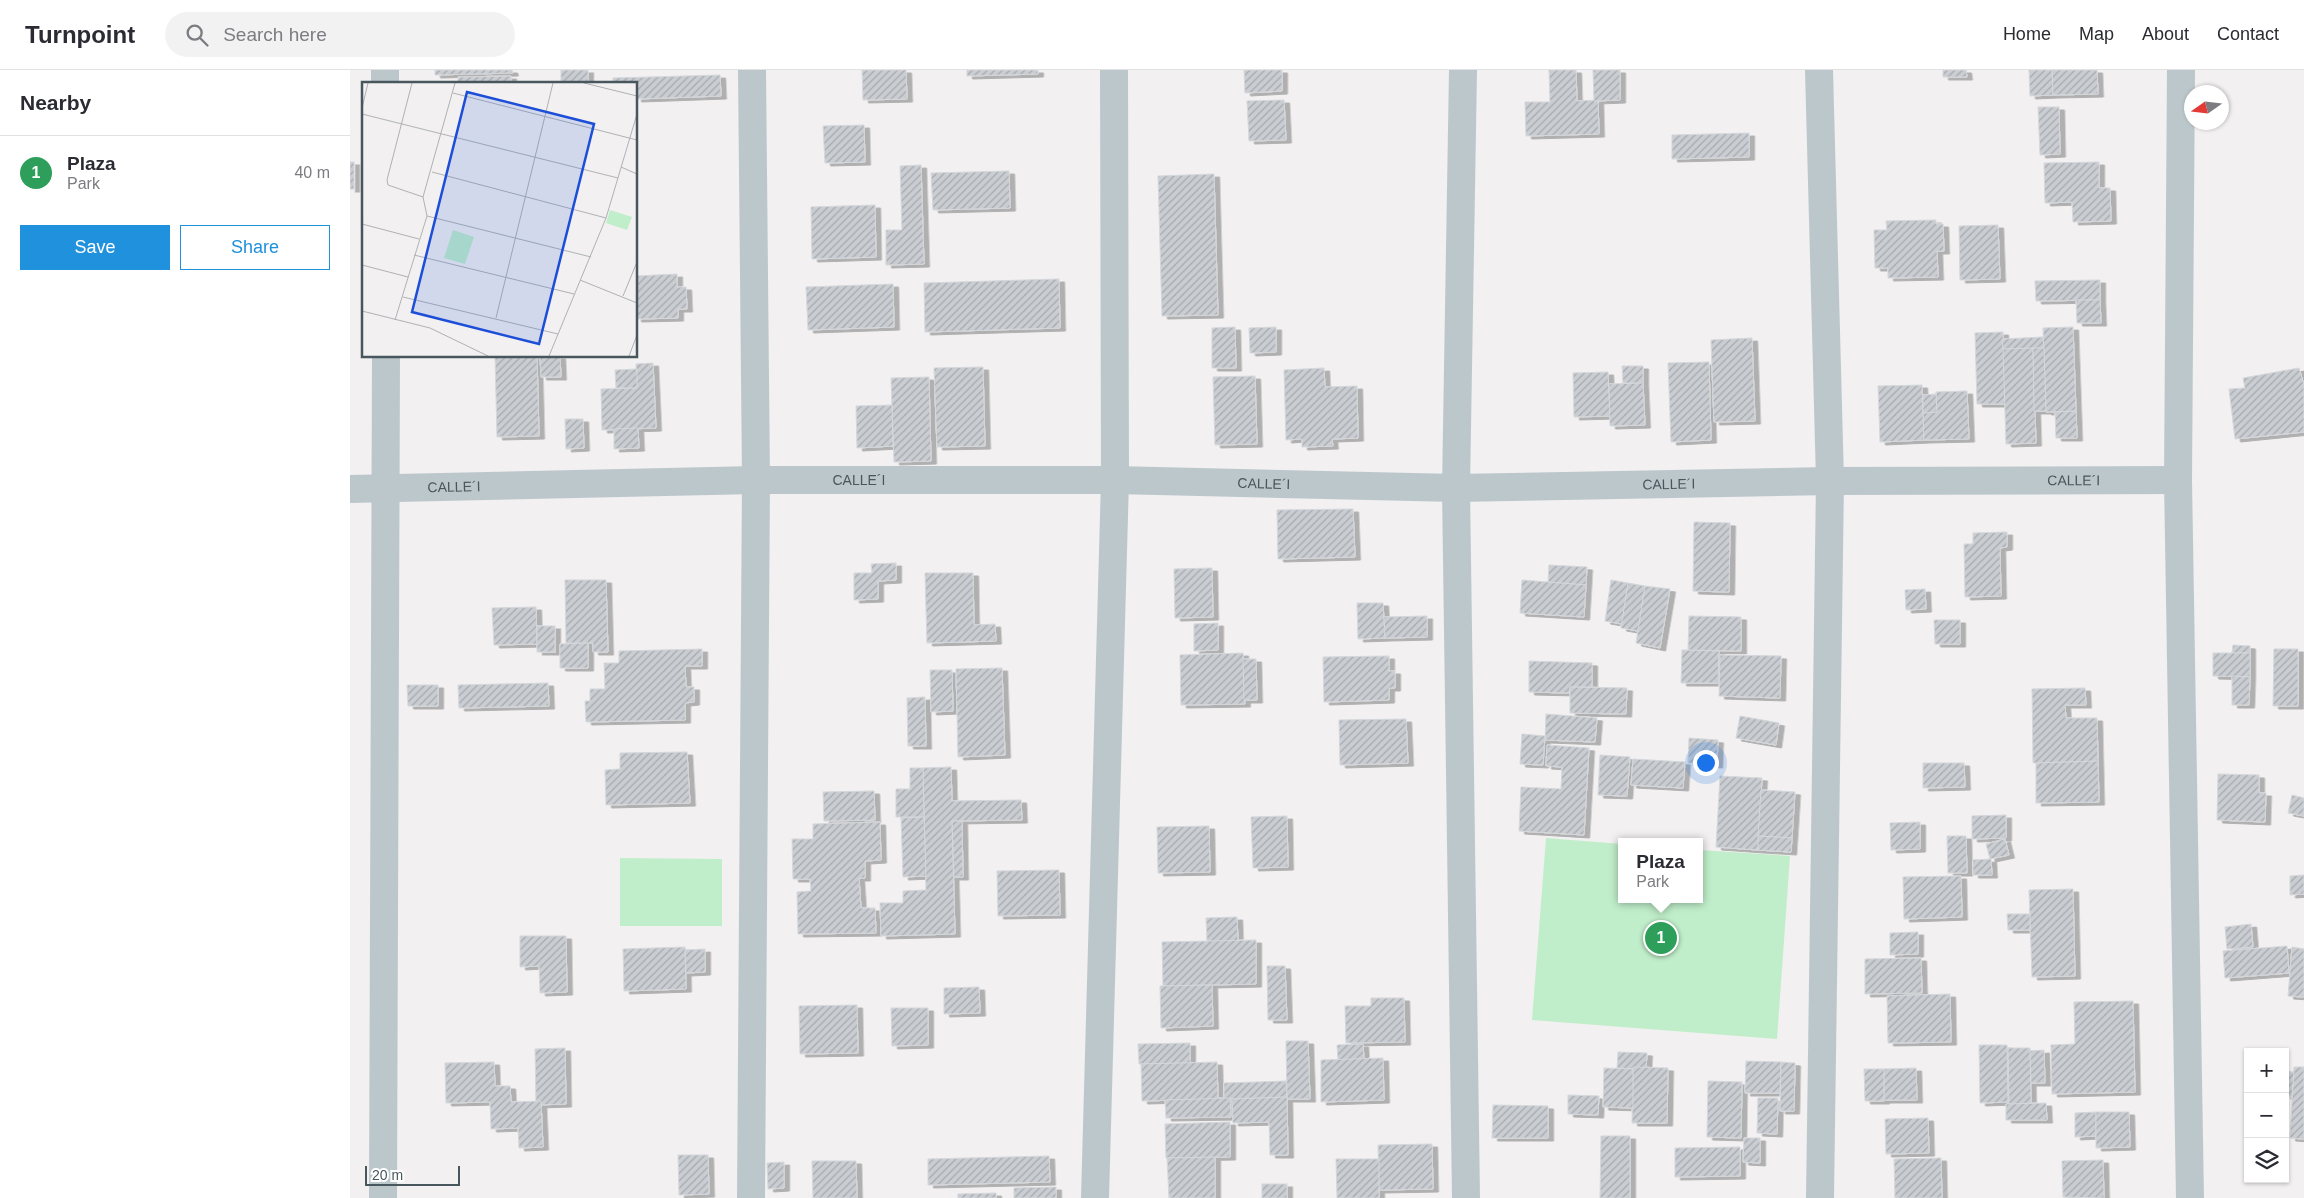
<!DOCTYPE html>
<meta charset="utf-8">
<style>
:root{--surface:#fff;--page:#f2f2f3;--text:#2b2b33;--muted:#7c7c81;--line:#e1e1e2;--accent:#2091dc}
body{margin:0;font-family:Arial,sans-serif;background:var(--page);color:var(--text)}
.controls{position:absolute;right:15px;bottom:15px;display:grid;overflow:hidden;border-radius:0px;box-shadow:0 1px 4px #0004}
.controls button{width:45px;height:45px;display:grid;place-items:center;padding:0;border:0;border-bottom:1px solid var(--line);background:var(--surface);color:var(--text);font:25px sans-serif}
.compass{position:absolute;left:1834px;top:15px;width:45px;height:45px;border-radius:50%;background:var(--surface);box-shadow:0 1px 4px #0004;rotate:256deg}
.scale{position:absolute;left:15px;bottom:12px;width:95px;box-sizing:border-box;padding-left:5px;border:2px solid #48565d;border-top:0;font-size:14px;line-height:18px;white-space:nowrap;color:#48565d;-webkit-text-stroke:4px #fff;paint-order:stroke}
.you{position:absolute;left:1355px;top:692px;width:18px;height:18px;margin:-12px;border:4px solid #fff;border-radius:50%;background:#1a73e8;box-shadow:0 0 0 8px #1a73e833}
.badge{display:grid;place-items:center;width:32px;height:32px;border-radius:50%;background:var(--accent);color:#fff;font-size:16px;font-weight:700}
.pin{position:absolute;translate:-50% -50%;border:2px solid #fff;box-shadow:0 1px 5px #0006}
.popup{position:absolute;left:1268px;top:768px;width:85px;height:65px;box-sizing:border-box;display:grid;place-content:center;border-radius:0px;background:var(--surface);filter:drop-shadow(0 1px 4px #0005);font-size:16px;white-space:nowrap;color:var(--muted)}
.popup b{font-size:19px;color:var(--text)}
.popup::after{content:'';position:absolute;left:50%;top:100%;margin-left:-10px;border:10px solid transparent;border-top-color:var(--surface)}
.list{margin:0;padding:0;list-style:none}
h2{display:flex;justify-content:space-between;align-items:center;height:65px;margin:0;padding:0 20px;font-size:21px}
h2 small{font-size:16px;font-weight:400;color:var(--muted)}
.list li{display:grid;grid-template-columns:32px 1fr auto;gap:15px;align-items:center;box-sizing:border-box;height:75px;padding:0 20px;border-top:1px solid var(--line)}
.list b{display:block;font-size:19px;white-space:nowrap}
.list p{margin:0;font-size:16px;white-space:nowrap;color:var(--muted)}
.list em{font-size:16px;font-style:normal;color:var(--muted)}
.actions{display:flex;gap:10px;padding:15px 20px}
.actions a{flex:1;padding:11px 0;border:1px solid var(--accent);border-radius:0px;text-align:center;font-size:18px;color:var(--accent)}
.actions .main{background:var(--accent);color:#fff}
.icon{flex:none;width:28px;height:28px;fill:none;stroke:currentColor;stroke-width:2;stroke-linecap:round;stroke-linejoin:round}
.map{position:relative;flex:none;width:1954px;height:1128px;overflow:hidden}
header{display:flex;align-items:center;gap:30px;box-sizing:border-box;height:70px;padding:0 25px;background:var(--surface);border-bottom:1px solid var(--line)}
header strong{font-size:24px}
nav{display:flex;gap:28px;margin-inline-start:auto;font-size:18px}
.search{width:350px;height:45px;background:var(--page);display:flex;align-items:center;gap:12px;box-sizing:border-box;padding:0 18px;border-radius:28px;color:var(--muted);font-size:19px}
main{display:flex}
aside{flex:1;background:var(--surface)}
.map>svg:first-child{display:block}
.green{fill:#c0eeca}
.building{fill:url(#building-hatch);stroke:#d4d7db;filter:url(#shadow)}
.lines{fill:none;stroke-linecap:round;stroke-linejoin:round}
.minor{stroke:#bcc7cc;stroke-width:28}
.labels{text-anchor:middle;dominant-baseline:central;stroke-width:4;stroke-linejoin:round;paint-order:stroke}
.street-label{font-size:14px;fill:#48565d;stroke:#fff}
.inset-road{fill:none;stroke:#aeb2b5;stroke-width:1}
.view{fill:#1d4ed8;fill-opacity:0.15;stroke:#1d4ed8;stroke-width:2.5}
.inset-edge{fill:none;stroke:#48565d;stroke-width:2.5}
</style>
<header>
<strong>Turnpoint</strong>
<div class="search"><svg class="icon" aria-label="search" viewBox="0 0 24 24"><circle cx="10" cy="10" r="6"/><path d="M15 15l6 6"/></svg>Search here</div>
<nav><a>Home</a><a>Map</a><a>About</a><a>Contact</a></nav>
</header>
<main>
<aside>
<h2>Nearby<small></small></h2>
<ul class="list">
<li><span class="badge" style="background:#2e9e5b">1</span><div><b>Plaza</b><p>Park</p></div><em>40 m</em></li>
</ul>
<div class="actions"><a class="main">Save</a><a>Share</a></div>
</aside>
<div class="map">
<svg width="1954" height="1128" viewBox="0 0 1954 1128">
<defs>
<pattern id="building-hatch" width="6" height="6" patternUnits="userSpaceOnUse" patternTransform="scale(1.25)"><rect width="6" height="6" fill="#caced2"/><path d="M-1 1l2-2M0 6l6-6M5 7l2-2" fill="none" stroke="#a6aaae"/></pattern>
<filter id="shadow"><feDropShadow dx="5.5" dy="3" stdDeviation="0" flood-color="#0004"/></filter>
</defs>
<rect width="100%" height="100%" fill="#f2f0f0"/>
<g class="green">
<path d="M1196,768L1272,774V829H1350V780L1440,786L1427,969L1182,950Z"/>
<path d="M270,788L372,789V856H270Z"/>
</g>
<g class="building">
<path d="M85,0H162L163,3L85,5Z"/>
<rect x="211" y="0" width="27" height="14"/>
<path d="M512,0H556L557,29L513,30Z"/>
<path d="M617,0H688V4L617,6Z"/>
<path d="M894,0H932V21L895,23Z"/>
<path d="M1199,0H1226L1227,31L1248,30L1249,64L1176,66L1175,32H1200Z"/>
<path d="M1243,0H1270V30L1244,31Z"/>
<path d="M1593,0H1616L1617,7H1593Z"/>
<path d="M1679,0H1702L1703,25L1680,26Z"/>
<path d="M1702,0H1747L1748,24L1703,25Z"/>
<path d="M370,5L371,26L286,29V14H263V8Z"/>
<path d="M161,6V14H108V7Z"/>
<path d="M934,30L936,70L899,71L897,31Z"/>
<path d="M1688,37H1709L1710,84L1690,85Z"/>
<path d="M514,55L515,92L475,93L473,56Z"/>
<path d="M1399,63V87L1322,89V65Z"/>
<rect x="0" y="92" width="4" height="27"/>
<path d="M1749,92V118H1760L1761,151L1723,152L1722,132L1695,133L1694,93Z"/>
<path d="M571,95L574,194L536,195V160H552L550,96Z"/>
<path d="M659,101L660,138L583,140L581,103Z"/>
<path d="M864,104L868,245L812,246L808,106Z"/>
<path d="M525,135L526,187L462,189L461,137Z"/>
<path d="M1586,150V154H1593L1594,181H1587L1588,207L1538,208V198H1525L1524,160H1537L1536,151Z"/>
<path d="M1648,155L1650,209L1610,210L1609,156Z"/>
<path d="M327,204V217H336L337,239H328V248L286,249V206Z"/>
<path d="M709,209L710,258L575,262L574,213Z"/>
<path d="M1750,210V230L1686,231L1685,211Z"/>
<path d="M543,214L544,257L458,260L456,217Z"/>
<path d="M1726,230H1750L1751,253H1727Z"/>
<path d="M885,257L886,298H862V258Z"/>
<path d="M926,257V282L900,283L899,258Z"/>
<path d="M1723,257L1726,341L1696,342L1693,258Z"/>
<path d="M1653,262L1655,334H1627L1625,263Z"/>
<path d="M1693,267L1694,278L1653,279L1652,269Z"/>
<path d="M1402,268L1405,351L1364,352L1361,270Z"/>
<path d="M1683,278L1686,373L1656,374L1653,279Z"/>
<path d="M1683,278H1694L1696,341H1684Z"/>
<path d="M145,286H187L189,366L147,367Z"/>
<path d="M190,286H210L211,307H191Z"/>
<path d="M1359,292L1361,370L1321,372L1318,293Z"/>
<path d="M303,293L306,358L252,360L251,319L287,318L286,294Z"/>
<path d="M1272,296H1293V313H1273Z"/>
<path d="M633,297L635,376L587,377L584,298Z"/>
<path d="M974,298L975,317L1007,316L1008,368L982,369L983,376L952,377V369L936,370L934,300Z"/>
<path d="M1949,298L1954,315V362L1885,369L1879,319L1895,318L1893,308Z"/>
<path d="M287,299V318H266L265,300Z"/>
<path d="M1258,302L1260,346L1224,347L1223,303Z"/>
<path d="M905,306L907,374L865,375L863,307Z"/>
<path d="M579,307L581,391L544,392L541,308Z"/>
<path d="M1293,313L1295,355L1260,356L1259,314Z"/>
<path d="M1572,315L1574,370L1530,372L1528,316Z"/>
<path d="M1617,321L1619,369L1574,370L1573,343L1587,342L1586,322Z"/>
<path d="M1586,324L1587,342L1573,343V325Z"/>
<path d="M542,335L543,376L507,378L506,336Z"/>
<path d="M1726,341L1727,368H1706L1705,342Z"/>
<path d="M215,349H233L234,378L216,379Z"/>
<path d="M288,358L289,378L264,379V359Z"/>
<path d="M1003,439L1005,487L928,489L927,440Z"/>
<path d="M1344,452L1380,453L1379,522L1343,521Z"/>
<path d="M1657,462V477L1650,478L1651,526L1615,527L1614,474H1623V463Z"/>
<path d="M546,493V510L528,511V529L504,530V503H522L521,494Z"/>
<path d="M1199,495L1237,497L1236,515L1198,512Z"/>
<path d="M862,498L863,547L825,548L824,499Z"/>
<path d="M575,503H623L624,555L645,554L646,571L577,573Z"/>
<path d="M215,510H256L258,582H243V573H216Z"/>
<path d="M1172,510L1236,515L1234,547L1170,543Z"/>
<path d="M1261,510L1278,513L1272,554L1255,551Z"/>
<path d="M1278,513L1295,516L1288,561L1271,558Z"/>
<path d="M1295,516L1320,519L1310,578L1286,573Z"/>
<path d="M1575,519L1576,539L1556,540L1555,520Z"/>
<path d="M1007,533H1033L1035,568L1008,569Z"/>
<path d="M186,537L187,574L144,575L142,538Z"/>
<path d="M1077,546V567L1035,568L1034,547Z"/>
<path d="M1339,546L1391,547V581L1338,580Z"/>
<path d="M1584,550H1610V574H1585Z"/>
<path d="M868,553V580L844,581V554Z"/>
<rect x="187" y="556" width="18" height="26"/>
<path d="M238,573V598H210V574Z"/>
<path d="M1883,575L1900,576V583H1882Z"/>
<path d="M352,579V596H335L336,617H344V632L335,633V650L236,652L235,631H240V619H255L254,593H269V581Z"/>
<path d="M1924,579H1948V636H1923Z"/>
<path d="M1332,580L1369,581L1368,613H1331Z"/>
<path d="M893,583L895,634L831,635L830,585Z"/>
<path d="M1863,583H1900V607L1863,606Z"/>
<path d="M1370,585L1431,586L1430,628L1369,626Z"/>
<path d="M1039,586V601H1045V618H1039V630L974,632L973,587Z"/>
<path d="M893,589H906L907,630H894Z"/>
<path d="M1179,591L1242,593V617H1220V623L1179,622Z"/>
<path d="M652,598L655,685L608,687L606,599Z"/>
<path d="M580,600H602L603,641L581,642Z"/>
<path d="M1882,606L1900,607L1899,635H1882Z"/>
<path d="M198,613L199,636L109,638L108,615Z"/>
<path d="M57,615H88V636H58Z"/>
<path d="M1220,617L1277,618L1276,644L1220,643Z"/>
<path d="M1735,618L1736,635H1715L1716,648H1747L1748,691L1683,693L1682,619Z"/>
<path d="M575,627L576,676H558L557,628Z"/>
<path d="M1196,644L1247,648L1245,672L1195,670Z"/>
<path d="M1390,646L1429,653L1426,675L1386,668Z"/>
<path d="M1056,649L1058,693L990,695L989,650Z"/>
<path d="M1172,664L1195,666L1193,695L1170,694Z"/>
<path d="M1339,668L1368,670L1367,695L1338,693Z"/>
<path d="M1197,675L1239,678L1234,765L1169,761L1171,717L1211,719L1212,697L1196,696Z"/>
<path d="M337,682L340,733L256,735L255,700L270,699V683Z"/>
<path d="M1250,685L1280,687L1277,726L1248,725Z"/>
<path d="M1283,689L1335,692L1333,718L1281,715Z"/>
<path d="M1748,691L1749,732L1686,733V693Z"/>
<path d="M1573,693H1614L1615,717L1573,718Z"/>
<path d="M601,697L602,731L671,730L672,750L602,751L605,864L531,866L530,833H553V821L576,820L573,698Z"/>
<path d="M560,698H573L574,747H546V719H560Z"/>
<path d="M1868,704L1909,705V723H1916L1915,752L1867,750Z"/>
<path d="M1370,706L1412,708L1408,780L1366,777Z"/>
<path d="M1411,720L1445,722L1442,768L1408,766Z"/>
<path d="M524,721L525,750L474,751L473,722Z"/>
<path d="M1942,725L1954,728V746L1938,743Z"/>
<path d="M1656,745V768L1622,769V746Z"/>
<path d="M937,746L938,797L903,798L901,747Z"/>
<path d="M574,747L576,806L553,807L551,748Z"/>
<path d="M602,751H612L613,807H604Z"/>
<path d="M530,752L531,790L515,791V808H509L511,838H525L526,863L448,864L447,822L461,821L460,809H443L442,769H463V754Z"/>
<path d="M1570,752V779L1541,780L1540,753Z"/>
<path d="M859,756L860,802L808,803L807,757Z"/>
<path d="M1408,766L1442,768L1441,782L1408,780Z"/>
<path d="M1597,766H1616L1617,803H1598Z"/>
<path d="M1655,769L1659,785L1640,789L1636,774Z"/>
<path d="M1641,789L1642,805H1623V790Z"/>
<path d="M709,800L710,845L648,846L647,801Z"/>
<path d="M1954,805V824L1940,825V806Z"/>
<path d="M1611,806L1612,847L1554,849L1553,807Z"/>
<path d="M1723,819L1725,906L1682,907L1679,820Z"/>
<path d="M1657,844H1680V860H1658Z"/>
<path d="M887,847L888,871H857L856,848Z"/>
<path d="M1901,854L1903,877L1877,879L1875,857Z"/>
<path d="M1568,862V884L1540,885V863Z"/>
<path d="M170,866H216L217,922L190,923L189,896L170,897Z"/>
<path d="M906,870V914L813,916L812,872Z"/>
<path d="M1937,876L1939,903L1875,908L1873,881Z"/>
<path d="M335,877L336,919L274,921L273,879Z"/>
<path d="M1942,877L1954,879V927L1938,926Z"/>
<path d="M355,879V902L336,903L335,880Z"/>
<path d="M1571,888L1572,923L1515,924V889Z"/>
<path d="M917,896H935L937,950H918Z"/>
<path d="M862,915L863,956L811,958L810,916Z"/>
<path d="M629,917L630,943L594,944V918Z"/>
<path d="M1600,924L1601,972L1538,973L1537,926Z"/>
<path d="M1021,928H1054L1055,972L996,973L995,936H1021Z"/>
<path d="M1783,931L1785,1022L1702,1024L1701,975L1725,974L1724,932Z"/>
<path d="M507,935L508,983L450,984L449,936Z"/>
<path d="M541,938H578V975L542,976Z"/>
<path d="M936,971H958L960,1029H937Z"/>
<path d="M840,973V993L789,994L788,974Z"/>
<path d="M1013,974L1014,989L988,990L987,975Z"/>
<path d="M1629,975H1657L1658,1032L1630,1033Z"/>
<path d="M215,978L216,1034L186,1035L185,979Z"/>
<path d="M1658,978H1680L1681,1033L1659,1034Z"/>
<path d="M1694,980L1695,1013H1681L1680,981Z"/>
<path d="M1268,982L1297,983L1296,999L1267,998Z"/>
<path d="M1033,988L1034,1030L971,1032V990Z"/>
<path d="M1396,991L1431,992L1430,1023H1395Z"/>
<path d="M144,992L145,1016H160L161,1032L191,1031L193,1077L169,1078L168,1058L141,1059L140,1032L96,1033L95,993Z"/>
<path d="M867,992L868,1029L792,1031L791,994Z"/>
<path d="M1431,992L1445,993L1444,1041H1430Z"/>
<path d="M1283,997L1318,998L1317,1053H1282Z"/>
<path d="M1944,997H1954V1069L1940,1068Z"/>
<path d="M1254,998L1283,999V1038L1253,1037Z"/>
<path d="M1566,998L1567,1030H1534V999Z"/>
<path d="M1514,999H1534V1031H1515Z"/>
<path d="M1935,1001L1944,1002L1942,1027L1935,1026Z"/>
<path d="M936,1011L937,1027L874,1029V1013Z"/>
<path d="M1358,1011L1392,1012L1391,1068L1357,1067Z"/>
<path d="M1218,1025L1249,1026L1248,1045L1218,1044Z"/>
<path d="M937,1027L938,1085H920L919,1052L883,1053L882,1029Z"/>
<path d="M880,1028L881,1047L816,1048L815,1030Z"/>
<path d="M1408,1028H1428L1427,1064L1407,1063Z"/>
<path d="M1696,1033L1697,1050H1656V1034Z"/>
<path d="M1143,1035L1198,1036V1068H1142Z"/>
<path d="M1746,1042V1066L1725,1067V1043Z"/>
<path d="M1746,1042H1779L1780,1077L1746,1078Z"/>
<path d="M1578,1048L1579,1083L1536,1084L1535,1049Z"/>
<path d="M880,1052V1087L816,1088L815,1054Z"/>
<path d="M1251,1066H1280V1128H1250Z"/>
<path d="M1394,1068H1410V1093L1393,1092Z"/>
<path d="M1082,1074L1083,1119L1029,1120L1028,1075Z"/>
<path d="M1390,1077V1106L1325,1107V1078Z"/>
<path d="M328,1085H358L359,1124L329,1125Z"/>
<path d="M699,1086L700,1112L578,1115V1089Z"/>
<path d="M865,1087V1128H819L817,1088Z"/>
<path d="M1591,1088L1592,1128H1545L1544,1089Z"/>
<path d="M986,1089H1029V1128H987Z"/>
<path d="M1753,1090L1754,1128L1713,1127L1712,1091Z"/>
<path d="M462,1091H506L507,1128H463Z"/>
<path d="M434,1092V1118L418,1119L417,1093Z"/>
<rect x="912" y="1114" width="25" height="14"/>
<path d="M706,1117V1128H664V1118Z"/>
<path d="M646,1123V1128H608V1124Z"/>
</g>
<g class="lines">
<g class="minor">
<path d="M35,0V14"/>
<path d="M1113,0L1106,418L1116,1128"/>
<path d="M1469,0L1480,411L1470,1128"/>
<path d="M1831,0L1828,410L1840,1128"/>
<path id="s1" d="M0,419L406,410H765L1106,418L1480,411L1828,410"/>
<path d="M33,1128L36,286"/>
<path d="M401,1128L406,410L402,0"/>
<path d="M745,1128L765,410L764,0"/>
</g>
</g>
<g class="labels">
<g class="street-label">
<text stroke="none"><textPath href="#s1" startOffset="509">CALLE´I</textPath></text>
<text stroke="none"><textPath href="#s1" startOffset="1724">CALLE´I</textPath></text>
<text stroke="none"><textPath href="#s1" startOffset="914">CALLE´I</textPath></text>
<text stroke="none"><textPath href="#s1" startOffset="1319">CALLE´I</textPath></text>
<text stroke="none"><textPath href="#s1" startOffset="104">CALLE´I</textPath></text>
</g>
</g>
<g transform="translate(12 12)">
<rect width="275" height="275" fill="#f2f0f0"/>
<path d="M248,128L270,135L265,148L244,141ZM91,148L112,155L103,182L82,176Z" fill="#c0eeca"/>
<path class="inset-road" d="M50,1L25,98L26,103L61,115M222,1L275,14M91,11L275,58M0,26L6,1M0,32L256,96M259,85L275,92M70,90L244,136M65,134L229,175M0,142L57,157M52,173L212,212M0,183L46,195M218,198L275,221M261,214L275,180M41,215L196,252M0,229L68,246L126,274M134,236L191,1M33,238L65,134L61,115L93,1M187,274L244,136L275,32M267,274L275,253"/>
<path class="view" d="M105,10L232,42L177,262L50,230Z"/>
<rect width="275" height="275" class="inset-edge"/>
</g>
</svg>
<div class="controls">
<button>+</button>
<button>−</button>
<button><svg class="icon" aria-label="layers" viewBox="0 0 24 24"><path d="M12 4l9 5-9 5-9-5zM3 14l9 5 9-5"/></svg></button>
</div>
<svg class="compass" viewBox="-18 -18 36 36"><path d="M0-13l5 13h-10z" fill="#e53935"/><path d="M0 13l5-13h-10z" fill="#7c7c81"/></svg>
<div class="scale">20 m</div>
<div class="you"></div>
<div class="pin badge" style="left:1311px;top:868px;background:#2e9e5b">1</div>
<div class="popup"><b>Plaza</b>Park</div>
</div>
</main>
